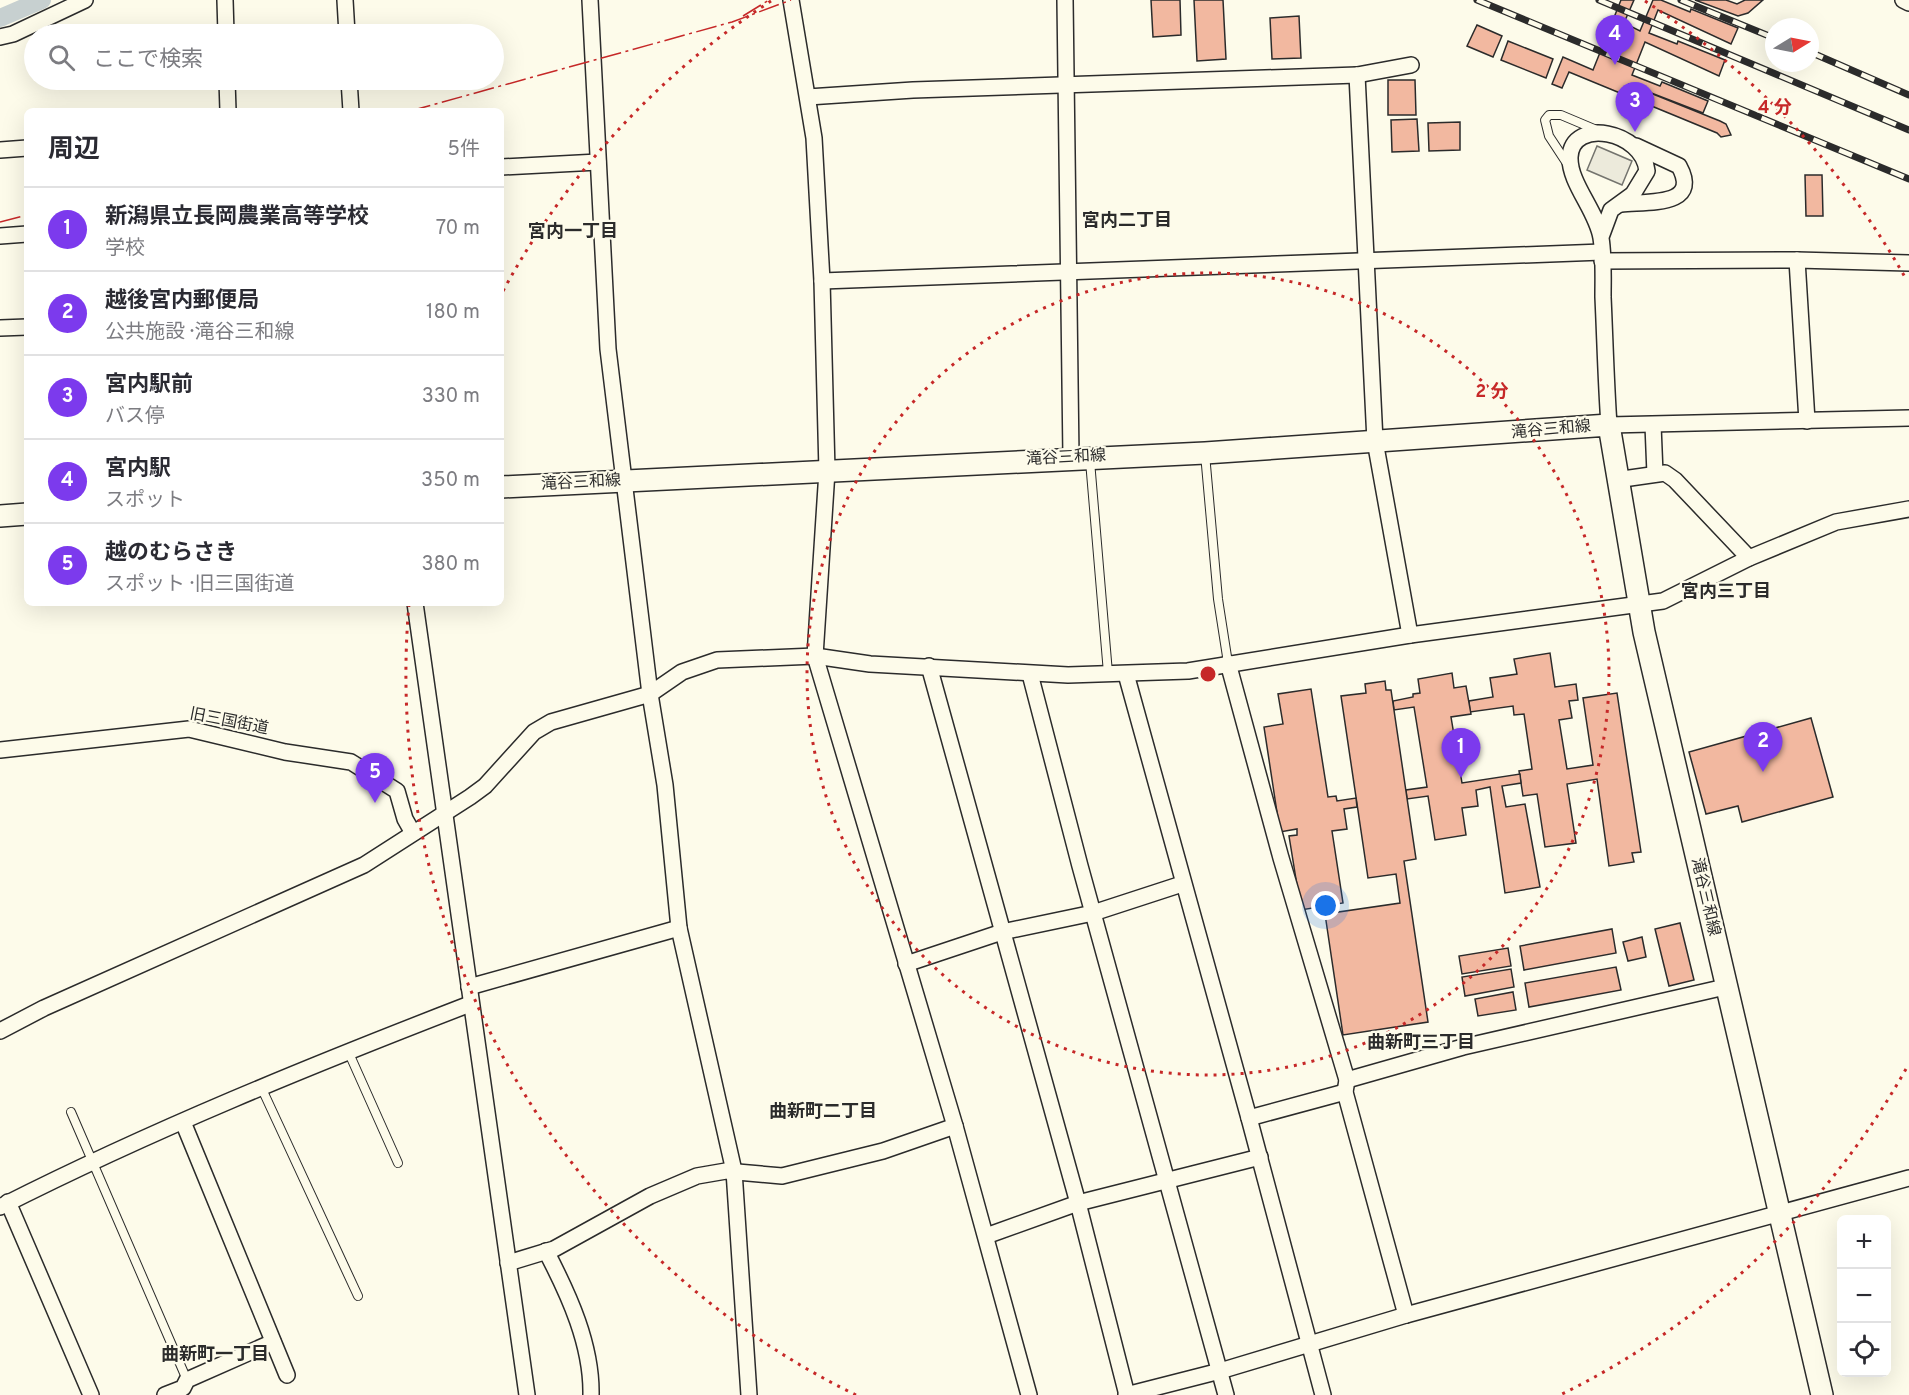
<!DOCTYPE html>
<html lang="ja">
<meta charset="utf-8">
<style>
:root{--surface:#fff;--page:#f7f7f7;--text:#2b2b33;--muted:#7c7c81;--line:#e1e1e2;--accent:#7c3aed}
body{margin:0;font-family:Overpass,"Noto Sans JP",sans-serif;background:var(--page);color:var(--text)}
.controls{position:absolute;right:18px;bottom:18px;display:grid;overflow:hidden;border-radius:9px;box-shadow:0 6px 24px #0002}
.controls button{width:54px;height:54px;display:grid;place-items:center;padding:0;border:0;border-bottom:2px solid var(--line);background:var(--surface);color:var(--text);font:30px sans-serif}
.compass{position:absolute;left:1765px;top:18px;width:54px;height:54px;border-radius:50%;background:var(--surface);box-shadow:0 6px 24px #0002;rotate:80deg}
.you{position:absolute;left:1326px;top:906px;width:21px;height:21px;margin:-15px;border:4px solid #fff;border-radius:50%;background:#1a73e8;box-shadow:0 0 0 9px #1a73e833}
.badge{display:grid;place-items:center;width:39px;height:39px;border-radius:50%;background:var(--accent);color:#fff;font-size:20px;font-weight:700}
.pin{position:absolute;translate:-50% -50px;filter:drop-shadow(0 2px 3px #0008)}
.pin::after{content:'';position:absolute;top:32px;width:21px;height:18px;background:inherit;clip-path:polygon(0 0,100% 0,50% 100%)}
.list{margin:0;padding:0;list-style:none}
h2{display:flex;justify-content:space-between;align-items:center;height:78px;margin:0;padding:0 24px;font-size:26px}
h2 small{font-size:20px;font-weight:400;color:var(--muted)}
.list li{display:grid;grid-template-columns:39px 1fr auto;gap:18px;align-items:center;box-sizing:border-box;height:84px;padding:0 24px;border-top:2px solid var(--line)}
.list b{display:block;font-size:22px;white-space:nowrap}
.list p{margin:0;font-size:20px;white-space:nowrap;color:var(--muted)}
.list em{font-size:20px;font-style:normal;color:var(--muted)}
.icon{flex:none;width:33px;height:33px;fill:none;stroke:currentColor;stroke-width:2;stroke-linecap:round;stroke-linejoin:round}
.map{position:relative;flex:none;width:1909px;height:1395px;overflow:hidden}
.search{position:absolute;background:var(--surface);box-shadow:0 6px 24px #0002;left:24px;top:24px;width:480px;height:66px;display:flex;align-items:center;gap:15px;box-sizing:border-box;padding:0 21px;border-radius:33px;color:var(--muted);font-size:22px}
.panel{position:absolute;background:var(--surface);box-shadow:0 6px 24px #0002;left:24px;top:108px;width:480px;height:498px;border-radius:9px}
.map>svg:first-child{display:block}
.parking{fill:#eceadb;stroke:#74746e;stroke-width:1.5}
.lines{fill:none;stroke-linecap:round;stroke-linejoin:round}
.canal{stroke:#c7d0d0;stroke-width:18}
.building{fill:#f2b8a0;stroke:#2b2b2b;stroke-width:1.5}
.service-casing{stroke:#2b2b2b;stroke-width:10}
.minor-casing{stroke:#2b2b2b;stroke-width:18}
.secondary-casing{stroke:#2b2b2b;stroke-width:24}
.service{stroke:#fdfbea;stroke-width:8}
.minor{stroke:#fdfbea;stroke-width:15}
.secondary{stroke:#fdfbea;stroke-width:21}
.rail-casing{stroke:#2b2b2b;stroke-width:7}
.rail{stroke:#fdfbea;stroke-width:4.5;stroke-dasharray:14;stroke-linecap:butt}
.power{stroke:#c62828;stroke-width:1.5;stroke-dasharray:21 4.5 3 4.5;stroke-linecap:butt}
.ring{fill:none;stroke:#c62828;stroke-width:3;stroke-dasharray:3 6}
.labels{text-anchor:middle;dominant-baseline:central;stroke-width:4.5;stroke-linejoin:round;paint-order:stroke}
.street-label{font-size:16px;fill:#2b2b2b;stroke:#fdfbea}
.neighbourhood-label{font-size:18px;font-weight:bold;fill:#2b2b2b;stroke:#fdfbea}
.centre{fill:#c62828;stroke:#fdfbea;stroke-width:3}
.ring-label{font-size:18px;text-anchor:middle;font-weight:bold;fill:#c62828;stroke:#fdfbea;stroke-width:4.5;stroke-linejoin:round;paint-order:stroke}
</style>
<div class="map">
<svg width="1909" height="1395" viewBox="0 0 1909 1395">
<rect width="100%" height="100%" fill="#fdfbea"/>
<path class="parking" d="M1597,146L1632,161L1622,185L1587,170Z"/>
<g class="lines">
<path class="canal" d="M0,18L42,0"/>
</g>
<g class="building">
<path d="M1151,0H1180L1181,35L1153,37Z"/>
<path d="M1194,0H1223L1226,59L1197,61Z"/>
<path d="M1621,0H1634L1624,23L1640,31L1653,0H1661L1690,12L1691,9L1738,28L1731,44L1658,10L1649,33L1677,44L1678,41L1725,60L1719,76L1645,42L1632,75L1660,86L1662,82L1708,101L1703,113L1628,84L1720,121L1726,124L1731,135L1721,137L1717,133L1569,72L1562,88L1552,84L1563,57L1593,70Z"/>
<path d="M1695,0H1726L1737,4L1745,0H1763L1748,13L1738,16Z"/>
<path d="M1299,16L1301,58L1272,59L1270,18Z"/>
<path d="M1477,25L1502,36L1493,57L1467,46Z"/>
<path d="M1508,41L1553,59L1546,78L1501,60Z"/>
<path d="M1388,80H1415L1416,115H1388Z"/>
<path d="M1417,119L1419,151L1392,152L1391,120Z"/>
<path d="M1460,122V150L1429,151L1428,123Z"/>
<path d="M1805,175H1822L1823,216H1806Z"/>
<path d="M1550,653L1555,687L1576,684L1578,700L1569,701L1572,718L1559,720L1567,769L1593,765L1583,698L1617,693L1641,852L1632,853L1634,862L1609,866L1597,779L1567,784L1576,843L1545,847L1537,794L1523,796L1521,783L1519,771L1532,769L1524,714L1514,715L1513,706L1470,712L1469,701L1493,697L1490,678L1517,674L1514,659Z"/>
<path d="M1452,673L1454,688L1466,686L1471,714L1451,717L1462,783L1520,774L1521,783L1502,786L1506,807L1525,804L1540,887L1505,893L1490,787L1476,790L1478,806L1462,808L1466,835L1435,840L1428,796L1407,799L1406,790L1427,787L1414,707L1394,710L1393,701L1413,697V694L1420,693L1418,679Z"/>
<path d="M1385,681L1386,690H1391L1416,859L1404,861L1428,1022L1343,1035L1325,914L1400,903L1396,874L1368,878L1341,696L1366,693L1365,684Z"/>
<path d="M1311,689L1328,797L1336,796L1337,801L1356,798L1357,807L1344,809L1347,829L1332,831L1343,903L1301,910L1289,836L1297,835V829L1280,832L1264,727L1283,724L1278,694Z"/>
<path d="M1811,718L1833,797L1742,822L1738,806L1706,814L1689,752Z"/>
<path d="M1680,923L1694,980L1669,986L1655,929Z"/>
<path d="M1612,929L1616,953L1524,970L1520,946Z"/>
<path d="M1642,937L1646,957L1628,961L1623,942Z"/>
<path d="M1508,948L1511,966L1462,974L1459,956Z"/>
<path d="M1616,967L1621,990L1529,1007L1525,983Z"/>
<path d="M1511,969L1514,987L1465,996L1462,977Z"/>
<path d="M1513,992L1516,1010L1478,1016L1475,999Z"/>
</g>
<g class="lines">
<defs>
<g id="service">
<path d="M1568,165L1549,136L1545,120L1549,115H1561L1599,131"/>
<path d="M1205,454L1218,599L1228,663"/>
<path d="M1090,461L1108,673"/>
<path d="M348,1051L398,1163"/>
<path d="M262,1089L358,1296"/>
<path d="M71,1112L187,1380"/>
</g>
<g id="minor">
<path d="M225,0L226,34"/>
<path d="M345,0L347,34"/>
<path d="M590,0L608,349L650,694L665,785L679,928L734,1171L749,1395"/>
<path d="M791,0L814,138L822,281L827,471L815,656L955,1126L1029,1395"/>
<path d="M1065,0L1071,457"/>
<path d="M1903,0L1909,3"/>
<path d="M0,37L13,34L85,0"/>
<path d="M1357,75L1375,441L1410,635"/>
<path d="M227,80L228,111"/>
<path d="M349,80L351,111"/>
<path d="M808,97L913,90L1357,75L1411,65"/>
<path d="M0,150L27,148"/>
<path d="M501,167L598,162"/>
<path d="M1621,204C1645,201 1702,208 1679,166L1636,146"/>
<path d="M0,236L27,234"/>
<path d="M1601,237L1611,210L1633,194L1647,171C1643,131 1572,117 1570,157C1569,183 1597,211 1601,238C1604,257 1603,278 1603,297C1605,340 1606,383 1609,425L1909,418"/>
<path d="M1797,260L1807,421"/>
<path d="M1602,261L1797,260L1909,263"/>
<path d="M822,281L1602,252"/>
<path d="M0,328L27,327"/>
<path d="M1653,425L1655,474"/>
<path d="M1616,480L1665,473L1675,480L1749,558"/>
<path d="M415,603L527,1395"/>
<path d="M1228,663L1281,858L1347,1080L1345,1092L1406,1315"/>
<path d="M929,666L1078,1203L1127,1395"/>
<path d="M1030,674L1080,866L1226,1395"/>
<path d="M1126,674L1249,1118L1323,1395"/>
<path d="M0,750L189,729L285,752L351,762L397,791L405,819L413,833"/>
<path d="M906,964L1002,932L1093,913L1182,884"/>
<path d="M469,987L679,928"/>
<path d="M0,1031L44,1008L364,865L470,797L485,786L534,732L551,722L650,694L682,672L717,660L815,656L870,664L1068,675L1188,671L1410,635L1663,601L1749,558L1836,522L1909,509"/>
<path d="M1347,1080L1463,1047L1725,987"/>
<path d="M1249,1118L1345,1092"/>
<path d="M183,1122L287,1375"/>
<path d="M8,1202L91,1395"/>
<path d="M0,1207C152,1130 312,1065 470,1004"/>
<path d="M986,1236L1078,1203L1260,1157"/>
<path d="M546,1251C569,1295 592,1345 591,1395"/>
<path d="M508,1263L554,1249L650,1196L697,1176L726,1171L782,1176L883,1151L955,1126"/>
<path d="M165,1395L183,1388L187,1380L273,1342"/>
<path d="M1126,1395L1220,1371L1406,1315L1909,1178"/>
</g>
<g id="secondary">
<path d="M501,487L1205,453L1609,425L1644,632L1822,1395"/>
<path d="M0,516L27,514"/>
</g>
</defs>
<use href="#service" class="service-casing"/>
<use href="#minor" class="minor-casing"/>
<use href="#secondary" class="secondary-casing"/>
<use href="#service" class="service"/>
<use href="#minor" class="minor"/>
<use href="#secondary" class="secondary"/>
<defs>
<g id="rail">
<path d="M1477,0L1909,179"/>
<path d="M1599,0L1909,130"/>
<path d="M1681,0L1774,38"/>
<path d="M1810,52L1909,95"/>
</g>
</defs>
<use href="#rail" class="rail-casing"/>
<use href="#rail" class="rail"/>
<g class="power">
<path d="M743,16L769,0"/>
<path d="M410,111L732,22L791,0"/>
<path d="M0,222L27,215"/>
</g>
</g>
<g class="ring">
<circle cx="1208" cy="674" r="401"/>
<path d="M1906 1069A802 802 0 0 1 1560 1395M856 1395A802 802 0 0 1 409 604M503 291A802 802 0 0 1 771 1M1645 1A802 802 0 0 1 1906 279"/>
</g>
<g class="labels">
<g class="street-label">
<text transform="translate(1551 430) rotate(-5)">滝谷三和線</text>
<text transform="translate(1066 458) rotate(-3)">滝谷三和線</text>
<text transform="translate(581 483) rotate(-3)">滝谷三和線</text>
<text transform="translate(229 722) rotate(11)">旧三国街道</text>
<text transform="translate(1705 897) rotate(77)">滝谷三和線</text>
</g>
<g class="neighbourhood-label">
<text x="1127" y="221">宮内二丁目</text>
<text x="573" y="232">宮内一丁目</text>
<text x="1726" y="592">宮内三丁目</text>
<text x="1421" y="1043">曲新町三丁目</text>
<text x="823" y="1112">曲新町二丁目</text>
<text x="215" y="1355">曲新町一丁目</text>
</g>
</g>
<circle cx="1208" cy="674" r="9" class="centre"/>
<g class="ring-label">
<text x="1775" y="113">4 分</text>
<text x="1492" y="397">2 分</text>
</g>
</svg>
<div class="controls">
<button>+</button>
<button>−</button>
<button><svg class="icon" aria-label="locate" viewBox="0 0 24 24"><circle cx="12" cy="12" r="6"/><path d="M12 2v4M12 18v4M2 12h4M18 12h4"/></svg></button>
</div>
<svg class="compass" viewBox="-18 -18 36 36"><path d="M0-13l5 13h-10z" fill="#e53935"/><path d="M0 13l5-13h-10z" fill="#7c7c81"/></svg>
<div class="you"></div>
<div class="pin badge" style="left:1461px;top:778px">1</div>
<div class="pin badge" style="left:1763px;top:772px">2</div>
<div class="pin badge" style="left:1635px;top:132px">3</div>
<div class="pin badge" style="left:1615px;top:65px">4</div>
<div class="pin badge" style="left:375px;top:803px">5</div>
<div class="search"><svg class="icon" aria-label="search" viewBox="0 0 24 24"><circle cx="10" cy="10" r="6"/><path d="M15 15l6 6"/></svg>ここで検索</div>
<section class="panel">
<h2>周辺<small>5件</small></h2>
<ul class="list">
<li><span class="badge">1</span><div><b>新潟県立長岡農業高等学校</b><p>学校</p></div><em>70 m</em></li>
<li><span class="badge">2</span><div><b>越後宮内郵便局</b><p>公共施設 · 滝谷三和線</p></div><em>180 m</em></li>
<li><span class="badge">3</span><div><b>宮内駅前</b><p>バス停</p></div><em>330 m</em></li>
<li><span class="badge">4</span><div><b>宮内駅</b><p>スポット</p></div><em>350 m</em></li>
<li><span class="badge">5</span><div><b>越のむらさき</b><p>スポット · 旧三国街道</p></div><em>380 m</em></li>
</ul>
</section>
</div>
